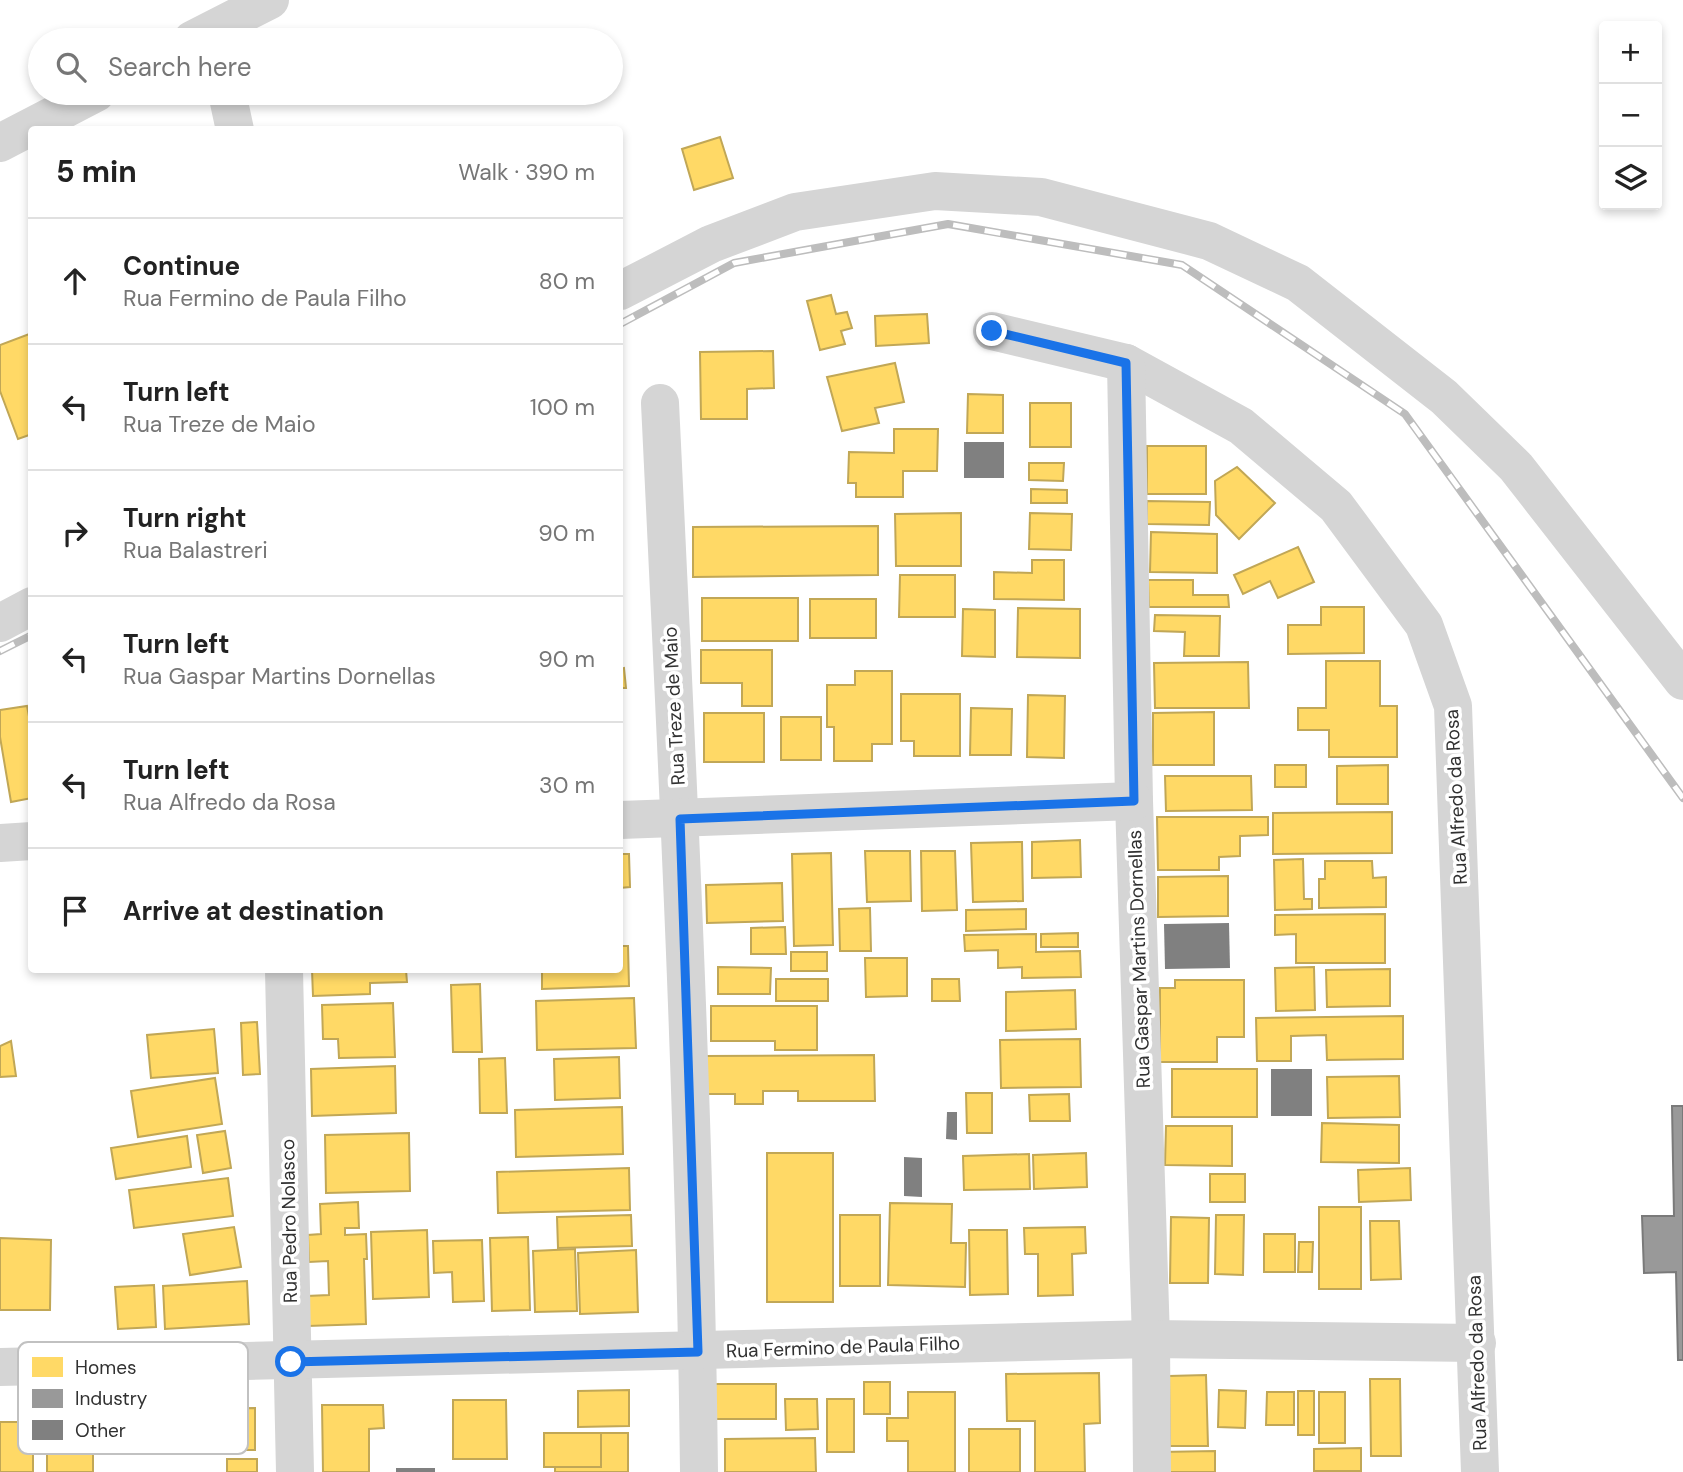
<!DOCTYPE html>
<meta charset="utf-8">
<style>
:root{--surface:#fff;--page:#f6f6f6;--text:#222;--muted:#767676;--line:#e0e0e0}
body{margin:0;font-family:"DM Sans",sans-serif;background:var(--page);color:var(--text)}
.controls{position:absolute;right:21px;top:21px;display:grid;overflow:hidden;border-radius:7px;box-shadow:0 4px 10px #0003}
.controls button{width:63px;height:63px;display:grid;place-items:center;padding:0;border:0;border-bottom:2px solid var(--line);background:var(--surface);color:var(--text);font:35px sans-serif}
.stop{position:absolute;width:21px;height:21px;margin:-16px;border:5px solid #1a73e8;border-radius:50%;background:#fff}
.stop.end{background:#1a73e8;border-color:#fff;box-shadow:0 2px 7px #0008}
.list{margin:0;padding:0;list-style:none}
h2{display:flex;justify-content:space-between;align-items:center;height:91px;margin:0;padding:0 28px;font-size:30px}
h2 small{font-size:23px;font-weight:400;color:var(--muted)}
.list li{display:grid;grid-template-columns:46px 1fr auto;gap:21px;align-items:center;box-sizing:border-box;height:126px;padding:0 28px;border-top:2px solid var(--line)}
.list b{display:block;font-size:26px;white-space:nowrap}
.list p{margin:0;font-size:23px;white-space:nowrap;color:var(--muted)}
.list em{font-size:23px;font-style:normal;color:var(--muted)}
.icon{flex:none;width:38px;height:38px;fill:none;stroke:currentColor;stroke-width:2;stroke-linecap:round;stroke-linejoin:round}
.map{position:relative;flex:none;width:1683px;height:1472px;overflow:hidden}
.search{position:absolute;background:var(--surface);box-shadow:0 4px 10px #0003;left:28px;top:28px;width:595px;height:77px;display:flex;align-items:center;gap:18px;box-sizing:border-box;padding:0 24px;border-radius:38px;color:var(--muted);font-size:26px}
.panel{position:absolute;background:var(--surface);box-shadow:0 4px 10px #0003;left:28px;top:126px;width:595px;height:847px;border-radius:7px}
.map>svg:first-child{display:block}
.homes{fill:#ffd966;stroke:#c1a756;stroke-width:2}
.industry{fill:#999;stroke:#7a7a7a;stroke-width:2}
.building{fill:#808080}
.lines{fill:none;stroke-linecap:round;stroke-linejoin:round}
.minor{stroke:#d5d5d5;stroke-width:38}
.tertiary{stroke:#d5d5d5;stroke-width:38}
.rail-casing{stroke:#bdbdbd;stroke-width:8}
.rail{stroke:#fff;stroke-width:5;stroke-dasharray:16;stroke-linecap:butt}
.route{stroke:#1a73e8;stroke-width:9}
.labels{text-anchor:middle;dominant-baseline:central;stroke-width:7;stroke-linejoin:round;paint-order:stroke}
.street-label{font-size:19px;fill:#313131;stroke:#fff}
.key{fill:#fff;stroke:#c1c1c1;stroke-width:2}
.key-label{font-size:19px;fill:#313131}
</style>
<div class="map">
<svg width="1683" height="1472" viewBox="0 0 1683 1472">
<rect width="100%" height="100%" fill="#fff"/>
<g class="homes">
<path d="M720,137L733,178L694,190L682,149Z"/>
<path d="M831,295L836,314L847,312L852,328L841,331L845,344L820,350L807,301Z"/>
<path d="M927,314L929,343L876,346L875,316Z"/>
<path d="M32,333V434L18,439L0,391V345Z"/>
<path d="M773,351L774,388L747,389V419H701L700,352Z"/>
<path d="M895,363L904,402L875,408L879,423L842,431L827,377Z"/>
<path d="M968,394L1003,395V433H967Z"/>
<rect x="1030" y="403" width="41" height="44"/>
<path d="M894,429H938L937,471H903V497H856V483H848L849,452L894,453Z"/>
<rect x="1147" y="446" width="59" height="48"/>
<path d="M1029,463H1064L1063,481L1029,480Z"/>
<path d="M1237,467L1275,503L1239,539L1216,515L1215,481Z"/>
<path d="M1031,489L1067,490V503H1031Z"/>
<path d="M1147,501L1210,502L1209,525L1147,524Z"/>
<path d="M961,513V566H896L895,514Z"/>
<path d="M1030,513L1072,514L1071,550L1029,549Z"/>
<path d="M878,526V575L693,577V527Z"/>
<path d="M1151,532L1217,534V573L1150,572Z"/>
<path d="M1298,547L1314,582L1278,598L1270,581L1243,594L1234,575Z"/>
<path d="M1032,560H1064V600L994,599V572L1032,573Z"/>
<path d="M900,575H955V617H899Z"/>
<path d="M1148,580H1193V595H1228L1229,607H1149Z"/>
<rect x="702" y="598" width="96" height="43"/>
<rect x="810" y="599" width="66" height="39"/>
<path d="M1321,607H1364V653L1288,654V625H1321Z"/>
<path d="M1018,608L1080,609V658L1017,657Z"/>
<path d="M963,609L995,610V657L962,656Z"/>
<path d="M1155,615L1220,616L1219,656H1184L1185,632L1154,631Z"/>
<path d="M701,650H772V706H742V683H701Z"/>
<path d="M1326,661H1380V706H1397V757H1329V730H1298V708H1326Z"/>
<path d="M1248,662L1249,708H1155L1154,663Z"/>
<path d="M624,668L626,688H620V669Z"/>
<path d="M855,671H892V744H872V761H834V727H827V685H855Z"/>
<path d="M901,694H960V756H914V741H901Z"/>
<path d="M1028,695L1065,696L1064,758L1027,757Z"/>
<path d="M27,706L32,732V798L11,802L0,737V710Z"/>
<path d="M971,708L1012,709L1011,755H970Z"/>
<path d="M1214,712V765H1153V713Z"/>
<rect x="704" y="713" width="60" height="49"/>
<rect x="781" y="717" width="40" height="43"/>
<rect x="1275" y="765" width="31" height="22"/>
<path d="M1388,765V804H1337V766Z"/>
<path d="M1165,776H1251L1252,810L1166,811Z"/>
<path d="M1392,812V853L1273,854V813Z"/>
<path d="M1157,817H1268V835L1240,836V856L1219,857V870H1158Z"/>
<path d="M1080,840L1081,877L1032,878V842Z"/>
<path d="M1022,842L1023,901L973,902L971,843Z"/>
<path d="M865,851H910L911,901L867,902Z"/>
<path d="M921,851H955L957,910L922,911Z"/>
<path d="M831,853L833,945L794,946L792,854Z"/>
<path d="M620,854H629L630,887L620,888Z"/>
<path d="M1303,859L1304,899H1312V909L1275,910L1274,860Z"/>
<path d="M1325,861H1372L1373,878L1386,877V907L1319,908V879H1325Z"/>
<path d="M1228,876V916L1158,917V877Z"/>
<path d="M782,883L783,921L707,923L706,885Z"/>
<path d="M870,908L871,951H840L839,909Z"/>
<path d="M1026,909V929L966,931V910Z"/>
<path d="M1385,914V963H1296V934L1275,935V915Z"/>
<path d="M785,927L786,954H751V928Z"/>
<path d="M1078,933V947H1041V934Z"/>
<path d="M1036,934V952L1080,951L1081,977L1022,978V967L998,968V950L965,951L964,935Z"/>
<path d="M620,946H628L629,986L542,989V970H620Z"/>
<rect x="791" y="952" width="36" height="19"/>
<path d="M865,958H907V996L866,997Z"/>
<path d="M718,967L771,968L770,994H718Z"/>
<path d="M1314,967L1315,1010L1276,1011L1275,968Z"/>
<path d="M1390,969V1006L1327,1007L1326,970Z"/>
<path d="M312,970H406L407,982L370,983V994L313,996Z"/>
<rect x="776" y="979" width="52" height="22"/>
<path d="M932,979H959L960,1001H932Z"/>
<path d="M1175,980H1244V1037H1217V1062H1160V988H1175Z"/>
<path d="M480,984L482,1052H453L451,985Z"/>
<path d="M1075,990L1076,1029L1006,1031V992Z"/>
<path d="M634,998L636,1048L537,1050L536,1001Z"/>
<path d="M393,1003L395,1057L339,1058L338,1039H323L322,1005Z"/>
<path d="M711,1006H817V1050H775V1041H711Z"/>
<path d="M1403,1016V1059L1327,1060L1326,1035L1291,1036V1061H1257L1256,1018Z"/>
<path d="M257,1022L260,1074L243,1075L241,1023Z"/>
<path d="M214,1029L218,1073L151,1078L147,1035Z"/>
<path d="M1080,1039L1081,1087L1001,1088L1000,1040Z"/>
<path d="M11,1041L16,1076L0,1077V1046Z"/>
<path d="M874,1055L875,1101H798V1091H763V1104H735V1094H704L703,1056Z"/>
<path d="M619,1057L620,1098L555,1100L554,1059Z"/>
<path d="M505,1058L507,1113H480L479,1059Z"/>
<path d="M395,1066L396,1113L312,1116L311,1069Z"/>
<rect x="1172" y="1069" width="85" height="48"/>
<path d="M1399,1076L1400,1117L1328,1118L1327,1077Z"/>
<path d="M215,1078L222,1124L138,1137L131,1091Z"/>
<path d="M966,1093H992V1133H967Z"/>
<path d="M1069,1094L1070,1121H1030L1029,1095Z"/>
<path d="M622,1107L623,1154L516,1157L515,1110Z"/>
<path d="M1322,1123L1399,1125V1163L1321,1162Z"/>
<path d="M1166,1126H1232V1166L1165,1165Z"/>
<path d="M225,1131L231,1168L203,1173L197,1135Z"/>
<path d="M409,1133L410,1191L326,1193L325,1135Z"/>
<path d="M187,1136L191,1167L116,1179L111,1148Z"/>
<rect x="767" y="1153" width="66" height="149"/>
<path d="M1086,1153L1087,1187L1034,1189L1033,1155Z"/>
<path d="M1029,1154L1030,1189L964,1190L963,1156Z"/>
<path d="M629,1168L630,1210L498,1213L497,1172Z"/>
<path d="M1410,1168L1411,1200L1359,1202L1358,1170Z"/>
<rect x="1210" y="1174" width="35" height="28"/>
<path d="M228,1178L233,1216L134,1228L129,1190Z"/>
<path d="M358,1202L359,1228H345V1235L366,1234L367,1259H364L366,1324L308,1326L307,1296L329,1295L328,1261L309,1262L308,1235L321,1234L320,1204Z"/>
<path d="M890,1203L952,1204L951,1243H966L965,1287L888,1285Z"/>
<rect x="1319" y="1207" width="42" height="82"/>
<path d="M631,1215L632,1246L558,1248L557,1217Z"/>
<rect x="840" y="1215" width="40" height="71"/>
<path d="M1216,1215H1244L1243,1275L1215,1274Z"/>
<path d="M1171,1217L1209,1218L1208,1283H1170Z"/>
<path d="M1370,1221H1399L1401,1279L1371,1280Z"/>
<path d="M234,1227L241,1267L190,1275L183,1234Z"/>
<path d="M1085,1227L1086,1253L1072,1254L1073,1295L1038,1296V1254H1025L1024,1228Z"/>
<path d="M427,1230L429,1297L373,1299L371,1232Z"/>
<path d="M969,1230H1007L1008,1294L970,1295Z"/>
<rect x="1264" y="1234" width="31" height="38"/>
<path d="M528,1237L530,1310L492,1311L490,1238Z"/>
<path d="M0,1238L51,1240L50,1310H0Z"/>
<path d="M482,1240L484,1301L453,1302L452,1272L434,1273L433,1241Z"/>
<path d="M1299,1242H1313L1312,1272H1298Z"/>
<path d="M575,1249L577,1311L535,1312L533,1251Z"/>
<path d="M636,1250L638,1312L580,1314L578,1253Z"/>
<path d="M247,1281L249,1324L165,1329L163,1286Z"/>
<path d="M154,1285L156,1327L118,1329L115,1287Z"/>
<path d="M1099,1373L1100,1423L1084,1424L1085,1472H1035V1421H1007L1006,1374Z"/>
<path d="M1206,1375L1208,1446H1170L1169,1376Z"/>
<path d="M1370,1379H1400L1401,1456H1371Z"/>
<rect x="864" y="1382" width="26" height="32"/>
<rect x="713" y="1384" width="63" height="35"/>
<path d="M629,1390V1426L578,1427V1391Z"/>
<path d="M1219,1390L1246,1391L1245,1428L1218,1427Z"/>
<rect x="1298" y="1391" width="16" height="44"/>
<path d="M908,1392H955V1472H908V1441H887V1418H908Z"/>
<path d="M1267,1392H1294V1425H1266Z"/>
<rect x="1319" y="1392" width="26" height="51"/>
<path d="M785,1399H817L818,1429L786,1430Z"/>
<rect x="827" y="1399" width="27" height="53"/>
<rect x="47" y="1400" width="46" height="72"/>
<path d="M453,1400H506L507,1459H453Z"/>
<path d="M322,1405H383L384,1428L369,1429V1472H323Z"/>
<path d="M255,1408V1450H164L163,1409Z"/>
<rect x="0" y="1422" width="33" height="50"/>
<rect x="969" y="1429" width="51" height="43"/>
<rect x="544" y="1433" width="57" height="34"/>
<path d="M601,1433H628V1472H555V1467H601Z"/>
<path d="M815,1438L816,1472H725V1439Z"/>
<path d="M1361,1448V1471H1314V1449Z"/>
<path d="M1215,1451V1472H1160V1452Z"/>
<rect x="227" y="1459" width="30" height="13"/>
</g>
<path class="industry" d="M1672,1106H1683V1360H1678L1676,1272L1644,1273L1642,1216H1674Z"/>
<g class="building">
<rect x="964" y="442" width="40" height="36"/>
<path d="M1229,923L1230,968L1165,969L1164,924Z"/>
<rect x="1271" y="1069" width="41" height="47"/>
<path d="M947,1112H957V1140L946,1139Z"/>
<path d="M904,1157L922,1158V1197L904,1196Z"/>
<rect x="396" y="1468" width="39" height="4"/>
</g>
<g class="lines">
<g class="minor">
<path d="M192,40L270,0"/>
<path d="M227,93L235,130"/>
<path d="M0,143L96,93"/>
<path d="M992,331L1126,363L1241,426L1336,506L1424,625L1453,706L1480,1472"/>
<path d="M1126,363L1134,801L1151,1339L1152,1472"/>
<path d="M660,403C677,759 695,1115 699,1472"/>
<path d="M620,820L1134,801"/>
<path d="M0,843L32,841"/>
<path d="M284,970L295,1472"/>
<path d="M0,1367L1151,1339L1477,1343"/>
</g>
<g class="tertiary">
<path d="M620,291L711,244L795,212L935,191L1041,197L1209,241L1298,283L1444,397L1516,467L1683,681"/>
<path d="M0,623L32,606"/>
</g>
<defs>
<g id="rail">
<path d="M620,324L734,263L948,224L1182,265L1405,414L1683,798"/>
<path d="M0,651L32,635"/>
</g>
</defs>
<use href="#rail" class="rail-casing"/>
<use href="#rail" class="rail"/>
</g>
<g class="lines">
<path class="route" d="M291,1362L698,1352L680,819L1134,801L1126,363L992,331"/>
</g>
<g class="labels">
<g class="street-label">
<text transform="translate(674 706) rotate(-93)">Rua Treze de Maio</text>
<text transform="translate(1456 797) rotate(-93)">Rua Alfredo da Rosa</text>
<text transform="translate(1139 959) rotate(-92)">Rua Gaspar Martins Dornellas</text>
<text transform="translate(289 1221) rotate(-91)">Rua Pedro Nolasco</text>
<text transform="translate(843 1347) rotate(-2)">Rua Fermino de Paula Filho</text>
<text transform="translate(1477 1363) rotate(-92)">Rua Alfredo da Rosa</text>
</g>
</g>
<rect x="18" y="1342" width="230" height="112" rx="10" class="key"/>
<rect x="32" y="1357" width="31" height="20" fill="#ffd966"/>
<rect x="32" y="1389" width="31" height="19" fill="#999"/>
<rect x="32" y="1420" width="31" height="20" fill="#808080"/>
<g class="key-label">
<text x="75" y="1374">Homes</text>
<text x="75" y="1405">Industry</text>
<text x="75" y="1437">Other</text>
</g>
</svg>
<div class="controls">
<button>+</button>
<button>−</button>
<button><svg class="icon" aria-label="layers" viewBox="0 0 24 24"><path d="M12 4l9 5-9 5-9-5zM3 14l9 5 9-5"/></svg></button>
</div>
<div class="stop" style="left:291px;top:1362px"></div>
<div class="stop end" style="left:992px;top:331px"></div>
<div class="search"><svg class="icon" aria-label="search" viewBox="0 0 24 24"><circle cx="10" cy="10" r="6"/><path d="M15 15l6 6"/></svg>Search here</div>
<section class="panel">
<h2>5 min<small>Walk · 390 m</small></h2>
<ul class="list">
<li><svg class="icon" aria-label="ahead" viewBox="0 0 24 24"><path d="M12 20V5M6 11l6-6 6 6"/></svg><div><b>Continue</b><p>Rua Fermino de Paula Filho</p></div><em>80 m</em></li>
<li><svg class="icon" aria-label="left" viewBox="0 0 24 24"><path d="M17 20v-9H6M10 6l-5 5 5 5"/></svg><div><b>Turn left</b><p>Rua Treze de Maio</p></div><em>100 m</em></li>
<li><svg class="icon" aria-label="right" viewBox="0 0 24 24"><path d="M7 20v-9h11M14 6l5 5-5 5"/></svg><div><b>Turn right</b><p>Rua Balastreri</p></div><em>90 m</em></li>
<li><svg class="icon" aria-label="left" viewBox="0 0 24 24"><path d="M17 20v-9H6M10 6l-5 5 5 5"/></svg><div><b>Turn left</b><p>Rua Gaspar Martins Dornellas</p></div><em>90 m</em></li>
<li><svg class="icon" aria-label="left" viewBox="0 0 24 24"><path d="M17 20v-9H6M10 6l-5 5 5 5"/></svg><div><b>Turn left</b><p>Rua Alfredo da Rosa</p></div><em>30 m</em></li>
<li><svg class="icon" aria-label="arrive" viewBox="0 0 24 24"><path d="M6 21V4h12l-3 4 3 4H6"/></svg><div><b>Arrive at destination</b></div></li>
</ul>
</section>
</div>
